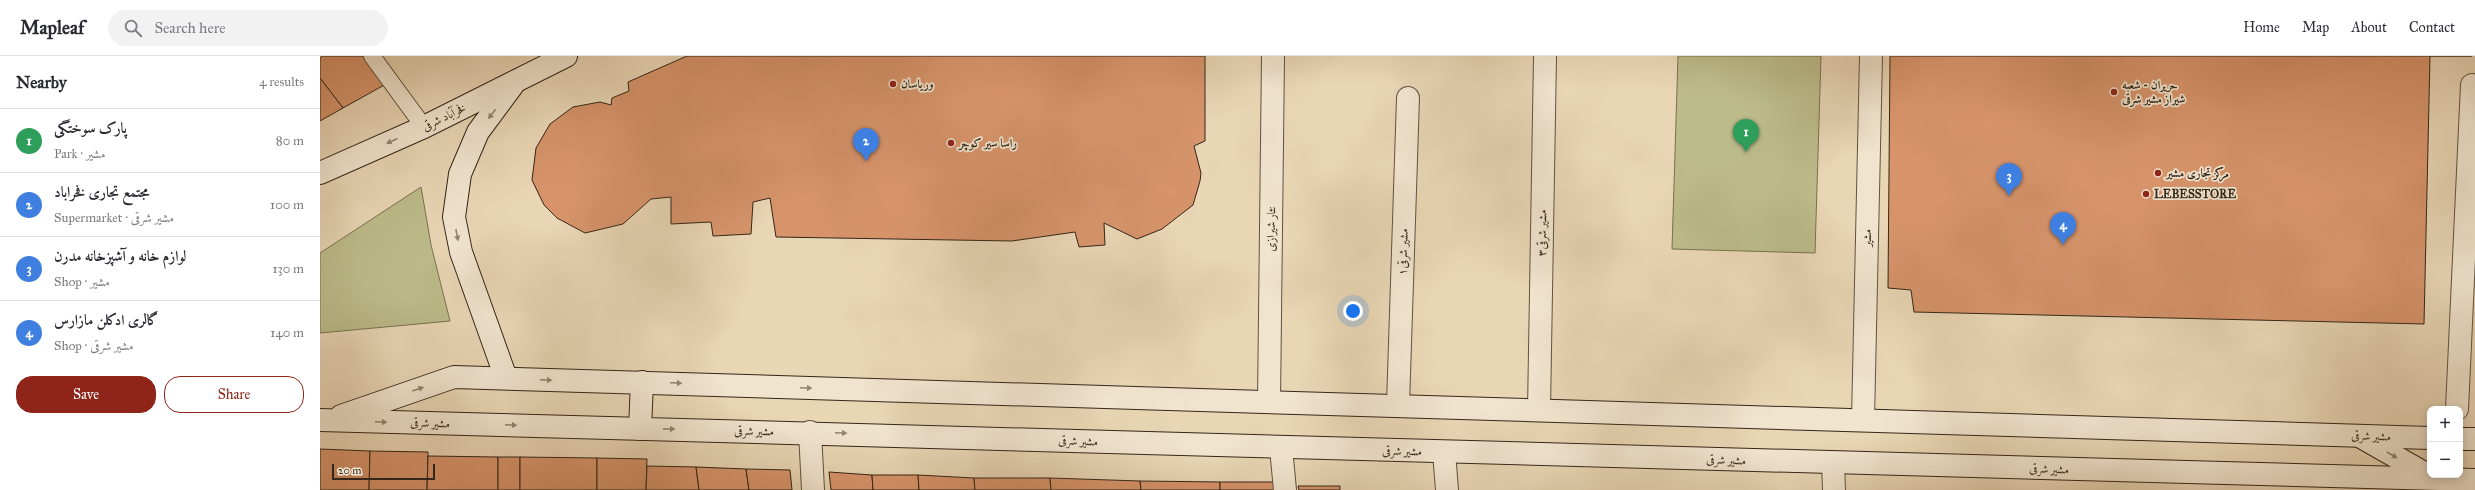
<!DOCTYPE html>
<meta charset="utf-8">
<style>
:root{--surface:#fff;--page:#f2f2f3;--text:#2b2b33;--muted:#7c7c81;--line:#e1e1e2;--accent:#8f2418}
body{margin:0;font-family:"IM FELL Great Primer",Amiri,serif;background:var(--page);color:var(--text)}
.controls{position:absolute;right:12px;bottom:12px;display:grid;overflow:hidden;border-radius:8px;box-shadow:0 2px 10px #0003}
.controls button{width:36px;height:36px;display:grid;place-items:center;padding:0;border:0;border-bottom:1px solid var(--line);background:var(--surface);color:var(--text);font:20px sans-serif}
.scale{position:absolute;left:12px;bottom:10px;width:103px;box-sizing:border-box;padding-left:4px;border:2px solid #342618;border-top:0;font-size:11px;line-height:14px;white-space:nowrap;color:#342618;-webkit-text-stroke:3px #f1e4cf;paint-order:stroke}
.you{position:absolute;left:1033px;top:255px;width:14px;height:14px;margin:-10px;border:3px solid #fff;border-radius:50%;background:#1a73e8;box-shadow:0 0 0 6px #1a73e833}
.badge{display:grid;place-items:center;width:26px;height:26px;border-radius:50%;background:var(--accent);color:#fff;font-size:13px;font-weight:700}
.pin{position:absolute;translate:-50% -33px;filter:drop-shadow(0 1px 2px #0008)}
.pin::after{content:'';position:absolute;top:21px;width:14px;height:12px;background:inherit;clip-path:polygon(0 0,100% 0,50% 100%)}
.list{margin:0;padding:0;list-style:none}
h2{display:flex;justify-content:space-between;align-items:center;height:52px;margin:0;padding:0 16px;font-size:17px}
h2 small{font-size:13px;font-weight:400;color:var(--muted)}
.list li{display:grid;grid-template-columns:26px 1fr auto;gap:12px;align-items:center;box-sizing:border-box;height:64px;padding:0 16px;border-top:1px solid var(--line)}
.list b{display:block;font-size:15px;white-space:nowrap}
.list p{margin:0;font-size:13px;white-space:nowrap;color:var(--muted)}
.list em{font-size:13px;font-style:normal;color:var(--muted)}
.actions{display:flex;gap:8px;padding:12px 16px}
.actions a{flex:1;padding:9px 0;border:1px solid var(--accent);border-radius:16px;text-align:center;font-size:14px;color:var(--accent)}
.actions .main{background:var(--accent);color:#fff}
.icon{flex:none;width:22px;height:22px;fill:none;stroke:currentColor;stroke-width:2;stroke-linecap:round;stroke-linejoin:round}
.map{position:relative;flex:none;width:2155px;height:434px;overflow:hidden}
header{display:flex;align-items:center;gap:24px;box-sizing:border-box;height:56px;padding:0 20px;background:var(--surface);border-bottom:1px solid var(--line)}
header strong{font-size:19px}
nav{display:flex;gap:22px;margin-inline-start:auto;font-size:14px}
.search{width:280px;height:36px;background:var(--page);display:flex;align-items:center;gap:10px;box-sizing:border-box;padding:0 14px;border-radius:22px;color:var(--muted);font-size:15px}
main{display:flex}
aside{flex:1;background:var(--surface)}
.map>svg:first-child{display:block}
.green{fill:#bcbc8a;stroke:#787151}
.building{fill:#d7946b;stroke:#342618}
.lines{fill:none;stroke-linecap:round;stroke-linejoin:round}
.service-casing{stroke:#61523f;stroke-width:18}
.minor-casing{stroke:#61523f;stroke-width:24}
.tertiary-casing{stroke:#61523f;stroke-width:24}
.secondary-casing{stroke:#342618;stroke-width:24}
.service{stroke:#f1e4cf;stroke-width:16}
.minor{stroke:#f1e4cf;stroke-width:22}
.tertiary{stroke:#f1e4cf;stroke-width:22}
.secondary{stroke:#f1e4cf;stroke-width:22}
.oneway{fill:#928574}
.poi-dot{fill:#8f2418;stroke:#f1e4cf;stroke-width:1.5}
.labels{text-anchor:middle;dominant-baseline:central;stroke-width:3.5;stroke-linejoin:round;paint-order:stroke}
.poi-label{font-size:12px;font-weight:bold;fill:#342618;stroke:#f1e4cf;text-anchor:start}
.street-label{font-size:12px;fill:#342618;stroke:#f1e4cf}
</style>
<header>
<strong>Mapleaf</strong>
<div class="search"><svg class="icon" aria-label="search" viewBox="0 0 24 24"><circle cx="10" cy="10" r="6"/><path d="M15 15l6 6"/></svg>Search here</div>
<nav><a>Home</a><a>Map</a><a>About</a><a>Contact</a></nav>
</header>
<main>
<aside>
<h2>Nearby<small>4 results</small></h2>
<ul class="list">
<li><span class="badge" style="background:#2e9e5b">1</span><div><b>پارک سوختگی</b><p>Park · مشیر</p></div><em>80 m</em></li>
<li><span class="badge" style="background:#3f7fe0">2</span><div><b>مجتمع تجاری فخراباد</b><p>Supermarket · مشیر شرقی</p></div><em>100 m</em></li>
<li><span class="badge" style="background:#3f7fe0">3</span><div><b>لوازم خانه و آشپزخانه مدرن</b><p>Shop · مشیر</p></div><em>130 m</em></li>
<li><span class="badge" style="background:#3f7fe0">4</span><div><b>گالری ادکلن مازارس</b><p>Shop · مشیر شرقی</p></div><em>140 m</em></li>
</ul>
<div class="actions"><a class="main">Save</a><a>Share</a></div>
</aside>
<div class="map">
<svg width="2155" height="434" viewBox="0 0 2155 434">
<rect width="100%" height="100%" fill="#e9d6b5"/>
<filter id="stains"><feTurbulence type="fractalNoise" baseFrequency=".005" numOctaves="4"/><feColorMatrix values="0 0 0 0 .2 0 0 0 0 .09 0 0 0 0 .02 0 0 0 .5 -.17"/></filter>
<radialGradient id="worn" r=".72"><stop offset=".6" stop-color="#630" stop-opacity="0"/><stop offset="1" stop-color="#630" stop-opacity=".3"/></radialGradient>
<g class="green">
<path d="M1358,0H1501L1495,197L1352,193Z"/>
<path d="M101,131L111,189L130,265L0,277V197Z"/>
</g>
<g class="building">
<path d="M2,0H45L66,28L23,52L0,22V2Z"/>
<path d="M367,0H885V85L874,90L881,117L880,125L873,149L842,173L817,183L784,167L785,189L759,191L755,176L692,185L456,181L450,142L433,146L431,178L393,180L391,166L351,168V141L331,143L303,168L265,177L237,162L224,149L212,124L216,92L230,68L253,51L280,46L291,49L292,42L309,35L308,26Z"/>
<path d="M1570,0H2152H2110L2104,268L1594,256L1591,234L1568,232Z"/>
<path d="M0,22L23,52L0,65Z"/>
<path d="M0,393L50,395L49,434H0Z"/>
<path d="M50,395L108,396L107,434H49Z"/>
<path d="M108,400L178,401V434H107Z"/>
<rect x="178" y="401" width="22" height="33"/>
<path d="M200,401L277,402V434H200Z"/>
<path d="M277,402L327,403L326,434H277Z"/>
<path d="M327,410L376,411L379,434H326Z"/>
<path d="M376,411L426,413L429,434H379Z"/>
<path d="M426,413L470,414L472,434H429Z"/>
<path d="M509,416L552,419L553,434H511Z"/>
<path d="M552,419H598L599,434H553Z"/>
<path d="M598,419L654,422L655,434H599Z"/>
<path d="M654,422H730L731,434H655Z"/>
<path d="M730,422L820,425L821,434H731Z"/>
<path d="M820,425L900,426V434H821Z"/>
<path d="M900,426H954L955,434H900Z"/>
<path d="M978,430H1020V434H979Z"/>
</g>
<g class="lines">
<defs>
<path id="service" d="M52,0L104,71"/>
<g id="minor">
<path d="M1078,349L1088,42"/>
<path d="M2137,353L2152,29"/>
<path d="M1219,354L1225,0"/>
<path d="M1543,364L1551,0"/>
<path d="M490,376L493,434"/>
<path d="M961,392L965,434"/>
<path d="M1124,396L1127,434"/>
<path d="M1513,407L1514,434"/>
</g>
<path id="tertiary" d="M949,346L953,0"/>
<g id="secondary">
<path d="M0,117L104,71L246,0"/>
<path d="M186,322L141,196L134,161L140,118L158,76L195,26"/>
<path d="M21,360L134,321L2110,382"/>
<path d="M0,364L2155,424"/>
<path d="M320,373L322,326"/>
<path d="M2041,381L2113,422"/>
<path d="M2140,383H2155"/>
</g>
</defs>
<use href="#service" class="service-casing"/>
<use href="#minor" class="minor-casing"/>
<use href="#tertiary" class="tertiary-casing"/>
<use href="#secondary" class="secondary-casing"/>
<use href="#service" class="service"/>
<use href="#minor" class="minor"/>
<use href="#tertiary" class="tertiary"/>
<use href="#secondary" class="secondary"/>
</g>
<defs><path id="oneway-solid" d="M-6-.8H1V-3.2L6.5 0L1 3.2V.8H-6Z"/></defs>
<g class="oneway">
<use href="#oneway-solid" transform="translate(172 58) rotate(127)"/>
<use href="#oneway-solid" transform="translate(72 85) rotate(156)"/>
<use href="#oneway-solid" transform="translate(137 179) rotate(79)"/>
<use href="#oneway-solid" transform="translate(226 324) rotate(2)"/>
<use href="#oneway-solid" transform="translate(356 327) rotate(2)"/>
<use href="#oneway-solid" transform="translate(486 332) rotate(2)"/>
<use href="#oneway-solid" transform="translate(98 333) rotate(-19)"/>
<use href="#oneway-solid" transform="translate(61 366) rotate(2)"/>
<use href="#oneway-solid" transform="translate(191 369) rotate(2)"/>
<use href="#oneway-solid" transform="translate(349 373) rotate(1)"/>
<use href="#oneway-solid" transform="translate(521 377) rotate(2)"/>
<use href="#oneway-solid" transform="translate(2072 399) rotate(30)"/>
</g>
<g class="poi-dot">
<circle cx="573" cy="28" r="4"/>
<circle cx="1794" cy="36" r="4"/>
<circle cx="631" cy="87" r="4"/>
<circle cx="1838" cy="117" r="4"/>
<circle cx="1826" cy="138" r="4"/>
</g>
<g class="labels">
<g class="poi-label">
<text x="581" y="28">وریاسان</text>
<text x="1802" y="29">حریران - شعبه<tspan x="1802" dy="14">شیراز مشیر شرقی</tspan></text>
<text x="639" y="87">راسا سیر کوچر</text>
<text x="1846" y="117">مرکز تجاری مشیر</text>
<text x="1834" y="138">LEBESSTORE</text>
</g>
<g class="street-label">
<text transform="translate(124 61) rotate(-26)">فخرآباد شرقی</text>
<text transform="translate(951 173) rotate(-89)">نثار شیرازی</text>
<text transform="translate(1222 177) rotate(-89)">۳مشیر شرقی</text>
<text transform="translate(1547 182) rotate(-89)">مشیر</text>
<text transform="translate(1083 196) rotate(-88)">۱مشیر شرقی</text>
<text transform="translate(110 367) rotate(2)">مشیر شرقی</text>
<text transform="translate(434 375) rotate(1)">مشیر شرقی</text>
<text transform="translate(2051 380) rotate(2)">مشیر شرقی</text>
<text transform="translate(758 385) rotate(2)">مشیر شرقی</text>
<text transform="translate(1082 395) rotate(1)">مشیر شرقی</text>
<text transform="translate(1406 404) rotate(2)">مشیر شرقی</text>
<text transform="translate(1729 413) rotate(2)">مشیر شرقی</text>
</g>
</g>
<rect width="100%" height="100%" filter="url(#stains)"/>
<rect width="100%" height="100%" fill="url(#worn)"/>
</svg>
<div class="controls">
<button>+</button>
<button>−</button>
</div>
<div class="scale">20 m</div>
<div class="you"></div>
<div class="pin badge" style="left:1426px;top:96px;background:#2e9e5b">1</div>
<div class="pin badge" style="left:546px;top:105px;background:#3f7fe0">2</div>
<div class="pin badge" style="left:1689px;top:140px;background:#3f7fe0">3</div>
<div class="pin badge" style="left:1743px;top:189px;background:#3f7fe0">4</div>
</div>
</main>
